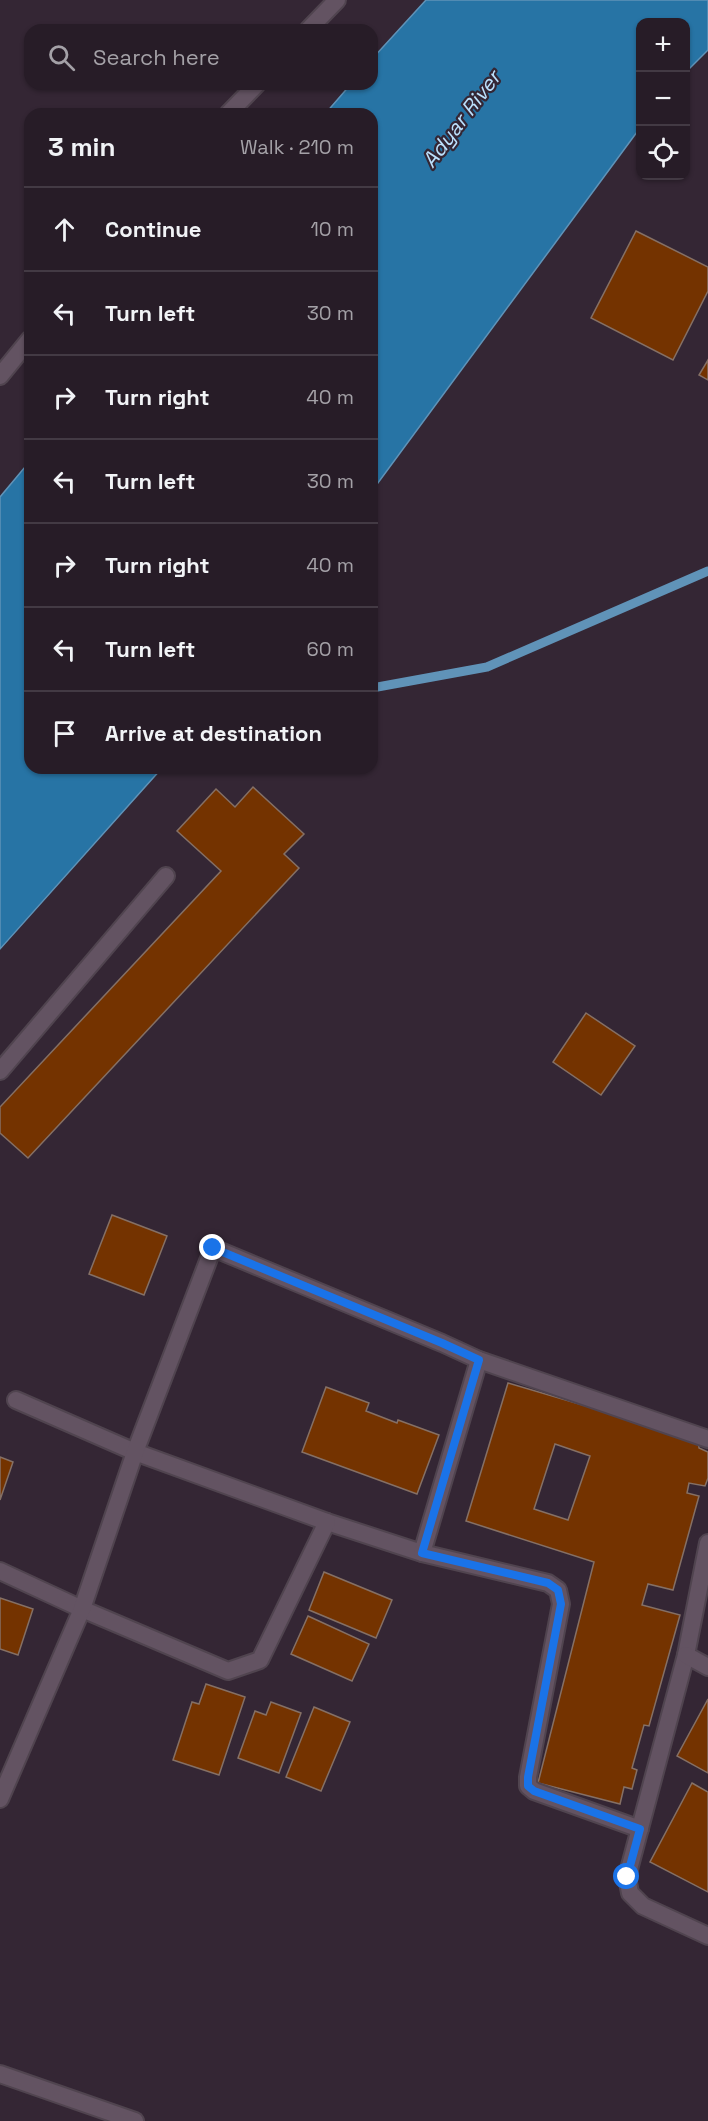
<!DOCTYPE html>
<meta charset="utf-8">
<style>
:root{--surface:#271c27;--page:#332933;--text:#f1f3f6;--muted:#a4a1a7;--line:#433a44}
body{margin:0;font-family:"Space Grotesk",sans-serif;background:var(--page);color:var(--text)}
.controls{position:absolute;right:18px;top:18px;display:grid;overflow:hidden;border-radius:12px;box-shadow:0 2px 4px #0004}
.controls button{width:54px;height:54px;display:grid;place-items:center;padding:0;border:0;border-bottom:2px solid var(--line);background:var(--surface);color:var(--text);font:30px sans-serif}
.stop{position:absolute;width:18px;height:18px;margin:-14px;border:4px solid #1a73e8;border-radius:50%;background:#fff}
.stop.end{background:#1a73e8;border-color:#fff;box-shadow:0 2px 6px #0008}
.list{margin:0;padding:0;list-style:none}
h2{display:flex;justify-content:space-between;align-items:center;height:78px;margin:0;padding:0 24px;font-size:26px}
h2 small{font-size:20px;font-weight:400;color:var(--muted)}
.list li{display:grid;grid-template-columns:39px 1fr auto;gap:18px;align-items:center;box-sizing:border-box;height:84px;padding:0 24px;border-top:2px solid var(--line)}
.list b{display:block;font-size:22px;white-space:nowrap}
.list em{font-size:20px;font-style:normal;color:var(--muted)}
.icon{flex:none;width:33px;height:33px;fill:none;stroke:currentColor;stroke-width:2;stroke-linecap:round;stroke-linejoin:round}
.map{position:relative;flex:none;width:708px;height:2121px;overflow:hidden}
.search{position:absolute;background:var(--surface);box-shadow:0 2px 4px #0004;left:24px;top:24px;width:354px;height:66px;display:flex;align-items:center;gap:15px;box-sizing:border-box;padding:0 21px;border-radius:18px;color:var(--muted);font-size:22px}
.panel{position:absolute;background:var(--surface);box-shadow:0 2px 4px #0004;left:24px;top:108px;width:354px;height:666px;border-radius:18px}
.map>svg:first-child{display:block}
.water{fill:#2774a5;stroke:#6093b8;stroke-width:1.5}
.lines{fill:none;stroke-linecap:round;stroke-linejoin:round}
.stream{stroke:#6093b8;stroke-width:9}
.building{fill:#743300;stroke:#857065;stroke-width:1.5;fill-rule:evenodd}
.service-casing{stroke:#50444f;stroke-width:20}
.minor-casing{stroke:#50444f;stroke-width:20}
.service{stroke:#635362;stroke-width:16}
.minor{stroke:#635362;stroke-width:16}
.route{stroke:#1a73e8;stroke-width:8}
.labels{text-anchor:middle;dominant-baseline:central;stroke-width:4.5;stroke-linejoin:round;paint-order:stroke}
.water-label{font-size:21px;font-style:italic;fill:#bce1fd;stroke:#342634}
</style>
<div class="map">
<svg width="708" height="2121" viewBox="0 0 708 2121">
<rect width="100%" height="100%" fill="#342634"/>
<g class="water">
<path d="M426,0H708V50L686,72V22H640V128L372,491V114H325L351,84H372V59Z"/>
<path d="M30,461V768H162L0,949V497Z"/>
</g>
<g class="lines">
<path class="stream" d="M372,688L487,667L708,571"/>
</g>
<g class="building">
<path d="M636,231L708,267V291L673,360L591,318Z"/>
<path d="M708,360V380L699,375Z"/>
<path d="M253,787L304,834L284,854L299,868L28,1158L0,1133V1107L221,871L177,831L216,789L235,807Z"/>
<path d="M586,1013L635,1046L601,1095L553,1062Z"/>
<path d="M112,1215L167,1236L144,1295L89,1274Z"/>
<path d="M508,1383L698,1439L699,1448L708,1452V1478L705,1486L689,1483L687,1493L699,1496L673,1590L648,1584L642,1605L680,1615L649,1726L644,1725L632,1768L637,1770L632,1789L624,1787L620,1804L538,1783L594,1562L466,1521ZM555,1444L590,1456L568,1520L534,1509Z"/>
<path d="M326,1387L369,1403L366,1411L397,1423L398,1420L439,1435L417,1494L302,1452Z"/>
<path d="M0,1457L13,1462L0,1500Z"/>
<path d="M324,1572L392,1600L376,1638L309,1610Z"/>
<path d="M0,1598L33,1609L18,1655L0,1649Z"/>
<path d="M308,1616L369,1644L352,1681L291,1654Z"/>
<path d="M206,1684L245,1697L219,1775L173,1760L192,1702L199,1704Z"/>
<path d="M708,1699V1773L677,1756Z"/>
<path d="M271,1702L301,1713L279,1773L238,1758L255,1711L266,1715Z"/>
<path d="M314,1707L350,1722L321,1791L286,1777Z"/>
<path d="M692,1783L708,1792V1892L650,1862Z"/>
</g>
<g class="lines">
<defs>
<path id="service" d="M0,1071L166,876"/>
<g id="minor">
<path d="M308,30L337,0"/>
<path d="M228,114L257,84"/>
<path d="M0,376L30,339"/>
<path d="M327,1522L422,1553L548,1583L558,1590L561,1604L528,1777V1786L534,1791L640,1829"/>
<path d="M708,1543L686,1655L627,1877L630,1893L643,1906L708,1936"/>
<path d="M422,1553L479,1360"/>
<path d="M0,1571L82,1609L228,1671L260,1660L327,1522L135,1452L16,1400"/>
<path d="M686,1655L708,1667"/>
<path d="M0,1799L82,1609L135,1452L213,1248L442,1343L479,1360L708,1439"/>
<path d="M0,2074L135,2121"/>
</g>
</defs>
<use href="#service" class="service-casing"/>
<use href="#minor" class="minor-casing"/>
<use href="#service" class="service"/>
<use href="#minor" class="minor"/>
</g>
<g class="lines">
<path class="route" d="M213,1248L442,1343L479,1360L422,1553L548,1583L558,1590L561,1604L528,1777V1786L534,1791L640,1829L627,1877"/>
</g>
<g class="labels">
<g class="water-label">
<text transform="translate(461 119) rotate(-53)">Adyar River</text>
</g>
</g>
</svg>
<div class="controls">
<button>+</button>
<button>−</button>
<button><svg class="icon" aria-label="locate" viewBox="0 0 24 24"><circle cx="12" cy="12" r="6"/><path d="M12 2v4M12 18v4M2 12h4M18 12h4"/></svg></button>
</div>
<div class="stop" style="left:627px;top:1877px"></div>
<div class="stop end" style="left:213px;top:1248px"></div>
<div class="search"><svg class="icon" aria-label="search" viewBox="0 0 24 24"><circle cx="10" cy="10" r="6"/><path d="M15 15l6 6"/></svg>Search here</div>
<section class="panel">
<h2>3 min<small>Walk · 210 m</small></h2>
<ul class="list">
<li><svg class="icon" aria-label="ahead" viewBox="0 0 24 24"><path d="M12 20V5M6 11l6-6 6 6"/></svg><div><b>Continue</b></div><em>10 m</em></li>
<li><svg class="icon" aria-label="left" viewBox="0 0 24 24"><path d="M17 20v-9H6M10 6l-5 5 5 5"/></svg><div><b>Turn left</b></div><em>30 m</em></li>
<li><svg class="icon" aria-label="right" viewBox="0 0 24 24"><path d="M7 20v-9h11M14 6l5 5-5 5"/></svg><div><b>Turn right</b></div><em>40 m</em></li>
<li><svg class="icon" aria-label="left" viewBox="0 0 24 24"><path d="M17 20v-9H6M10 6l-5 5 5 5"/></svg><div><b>Turn left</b></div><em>30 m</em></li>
<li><svg class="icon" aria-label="right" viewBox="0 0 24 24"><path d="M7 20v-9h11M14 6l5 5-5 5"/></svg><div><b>Turn right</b></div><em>40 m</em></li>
<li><svg class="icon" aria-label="left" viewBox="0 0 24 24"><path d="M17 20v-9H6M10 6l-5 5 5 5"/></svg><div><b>Turn left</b></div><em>60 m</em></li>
<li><svg class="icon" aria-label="arrive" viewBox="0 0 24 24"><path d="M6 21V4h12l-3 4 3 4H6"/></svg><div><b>Arrive at destination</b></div></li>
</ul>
</section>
</div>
